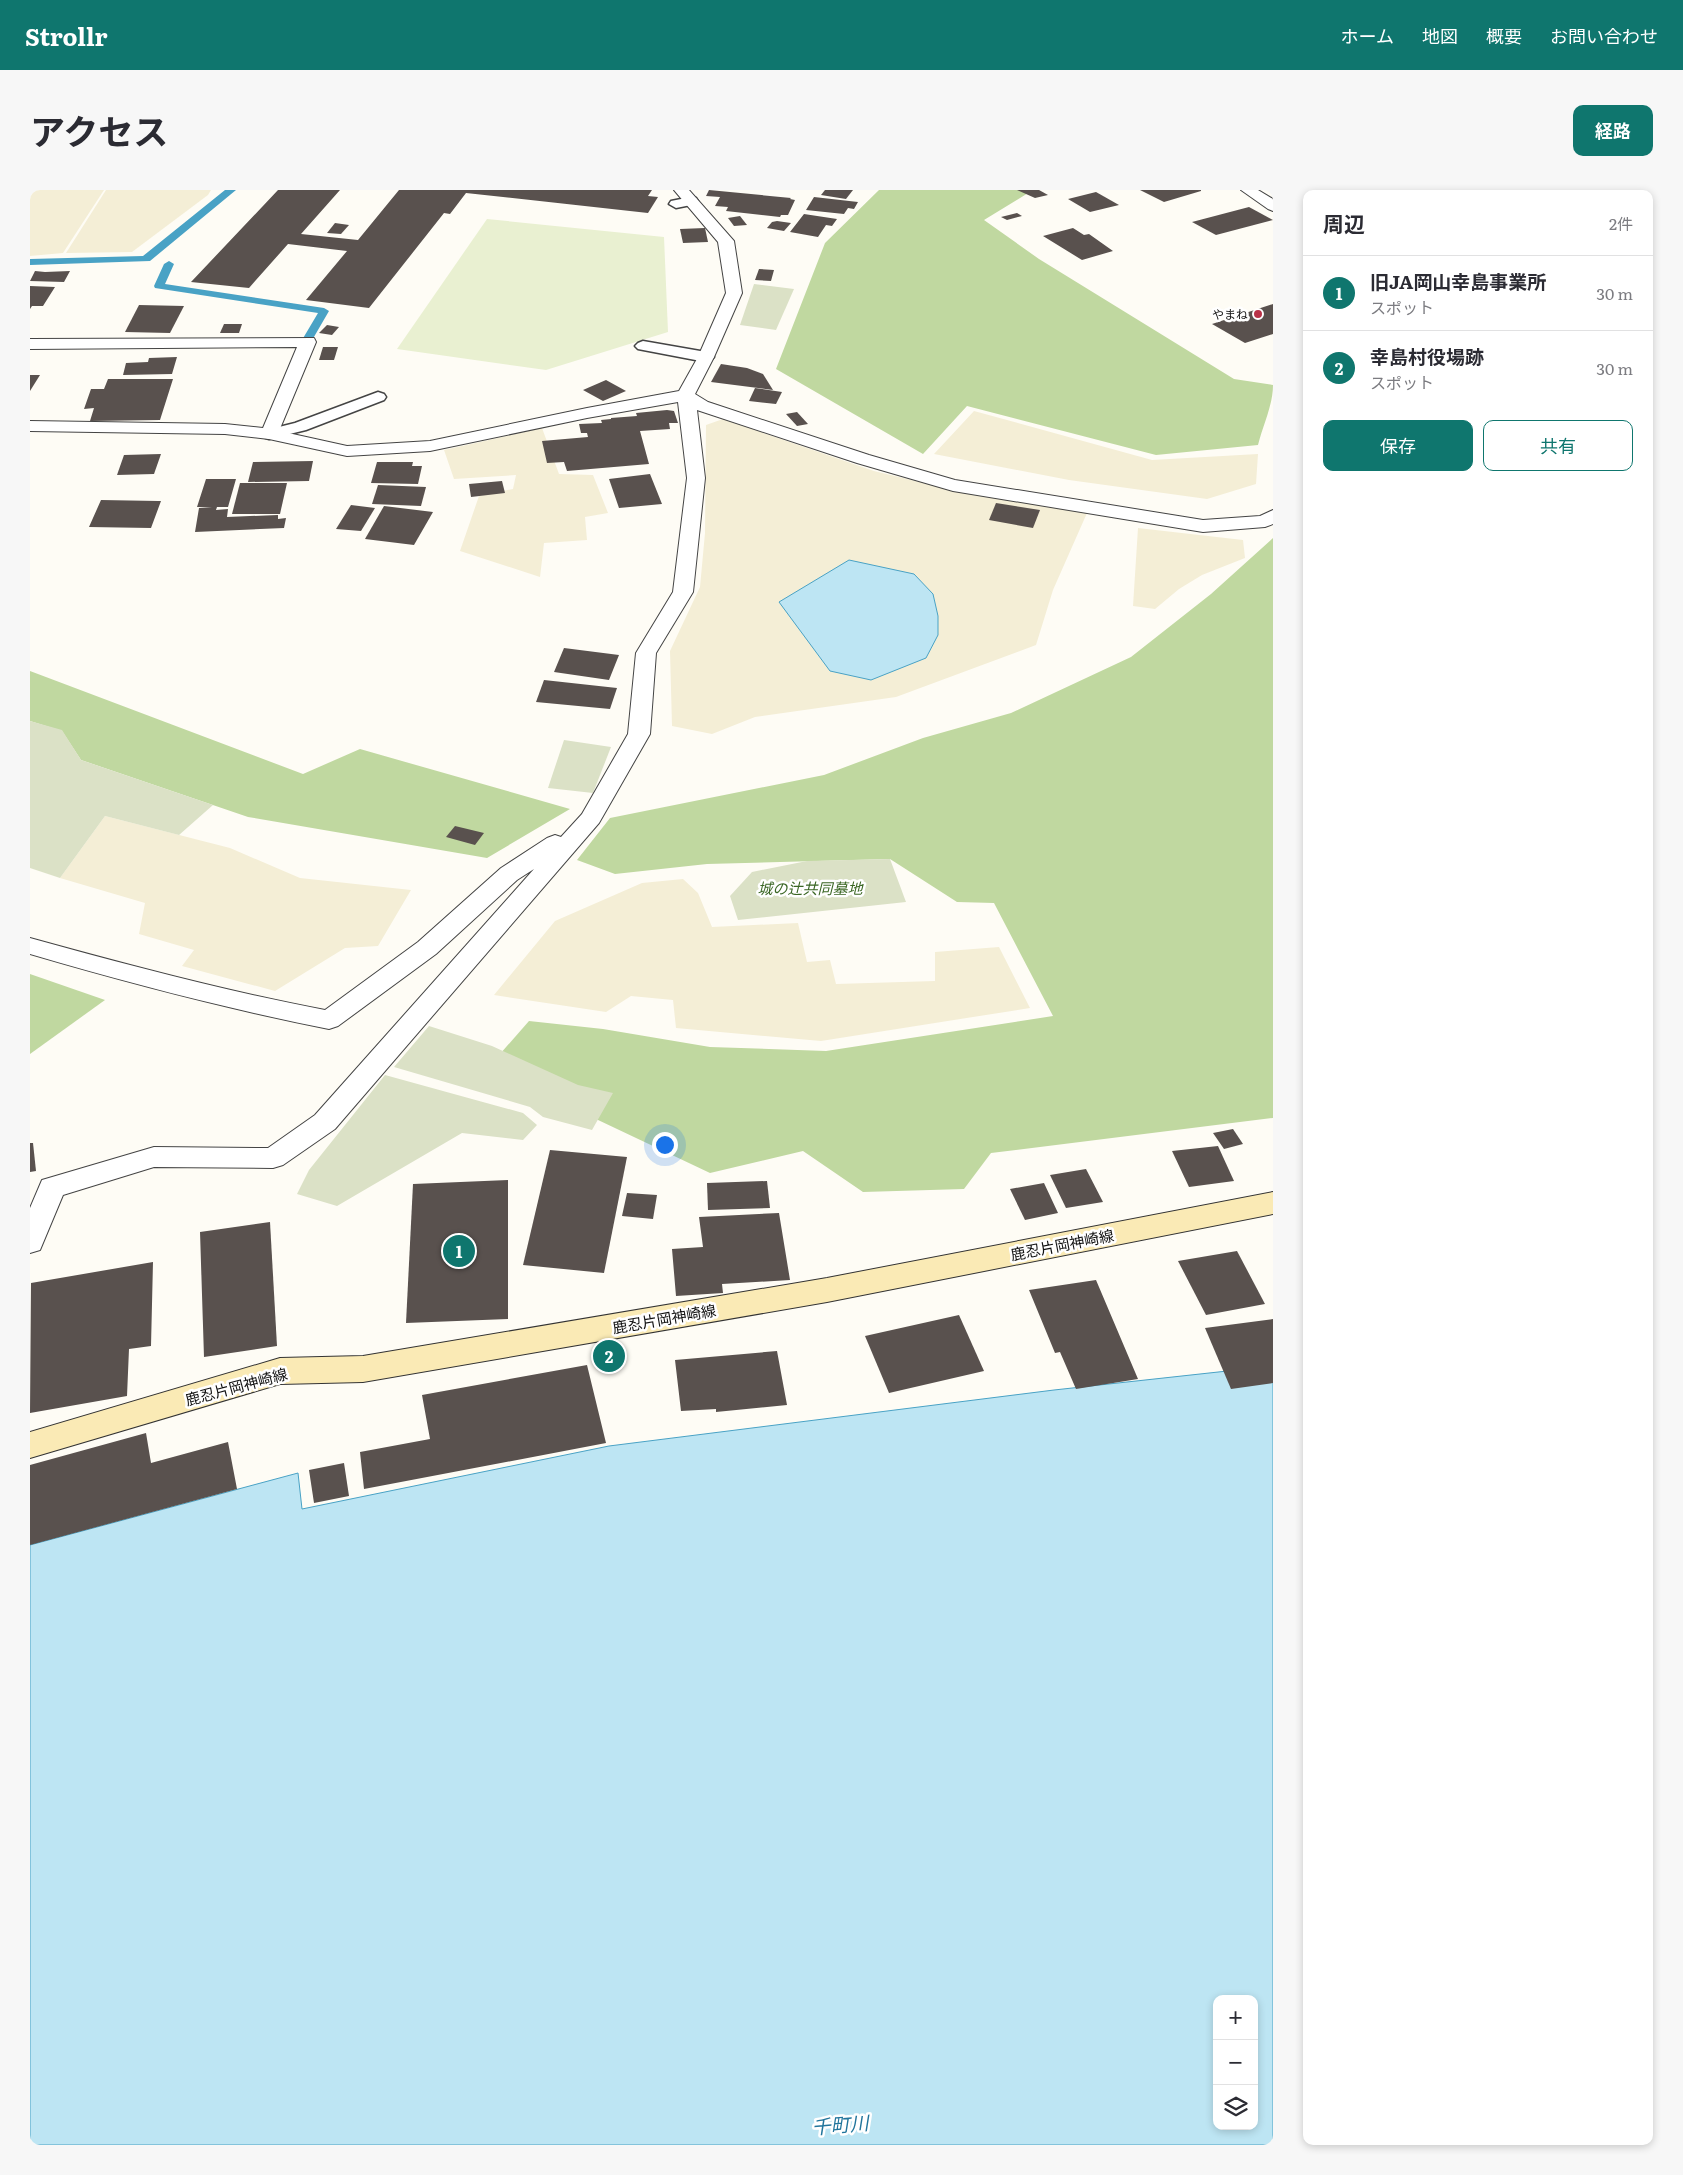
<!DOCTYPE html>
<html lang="ja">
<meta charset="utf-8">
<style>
:root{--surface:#fff;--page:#f7f7f7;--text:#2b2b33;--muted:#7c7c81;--line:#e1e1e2;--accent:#0f766e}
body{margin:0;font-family:Literata,"Noto Sans JP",serif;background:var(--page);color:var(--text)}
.controls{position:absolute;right:15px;bottom:15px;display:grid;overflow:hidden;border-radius:10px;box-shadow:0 2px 8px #0003}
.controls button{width:45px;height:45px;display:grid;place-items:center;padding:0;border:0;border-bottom:1px solid var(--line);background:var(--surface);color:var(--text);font:25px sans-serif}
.you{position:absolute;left:634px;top:954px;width:18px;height:18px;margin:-12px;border:4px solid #fff;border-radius:50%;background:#1a73e8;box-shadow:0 0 0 8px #1a73e833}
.badge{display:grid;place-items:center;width:32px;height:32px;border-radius:50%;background:var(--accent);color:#fff;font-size:16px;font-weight:700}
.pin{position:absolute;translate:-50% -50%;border:2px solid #fff;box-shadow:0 1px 5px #0006}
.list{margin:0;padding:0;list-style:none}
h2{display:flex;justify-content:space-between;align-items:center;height:65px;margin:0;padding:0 20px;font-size:21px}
h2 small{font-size:16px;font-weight:400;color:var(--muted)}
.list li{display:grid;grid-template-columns:32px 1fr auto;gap:15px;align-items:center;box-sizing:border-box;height:75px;padding:0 20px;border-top:1px solid var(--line)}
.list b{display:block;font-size:19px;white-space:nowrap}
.list p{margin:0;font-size:16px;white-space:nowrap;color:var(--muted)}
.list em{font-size:16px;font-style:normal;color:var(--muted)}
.actions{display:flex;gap:10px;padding:15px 20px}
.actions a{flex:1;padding:11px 0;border:1px solid var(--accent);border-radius:10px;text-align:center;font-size:18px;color:var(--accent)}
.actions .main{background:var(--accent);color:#fff}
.icon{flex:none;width:28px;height:28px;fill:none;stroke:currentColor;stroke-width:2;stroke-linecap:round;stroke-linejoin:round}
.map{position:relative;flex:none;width:1243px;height:1955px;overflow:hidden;border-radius:10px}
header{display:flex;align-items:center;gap:30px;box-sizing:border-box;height:70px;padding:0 25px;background:var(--accent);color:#fff}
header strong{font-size:24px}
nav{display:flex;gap:28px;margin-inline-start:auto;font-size:18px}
.intro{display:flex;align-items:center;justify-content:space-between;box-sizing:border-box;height:120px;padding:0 30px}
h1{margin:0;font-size:35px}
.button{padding:12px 22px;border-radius:10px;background:var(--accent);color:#fff;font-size:18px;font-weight:700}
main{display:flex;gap:30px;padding:0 30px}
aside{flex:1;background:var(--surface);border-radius:10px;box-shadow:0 2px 8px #0003}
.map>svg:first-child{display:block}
.farmland{fill:#f4eed6}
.forest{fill:#c0d8a0}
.cemetery{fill:#dbe1c6}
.pitch{fill:#e9f0d1}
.water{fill:#bde5f3;stroke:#49a2c5;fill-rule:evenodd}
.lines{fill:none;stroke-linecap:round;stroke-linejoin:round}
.stream{fill:#49a2c5;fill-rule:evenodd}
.building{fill:#59514e}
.lane-casing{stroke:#444;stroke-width:3}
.street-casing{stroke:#444;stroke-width:2}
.secondary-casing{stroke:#333;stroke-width:2}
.lane{fill:#fff;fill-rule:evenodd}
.street{fill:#fff;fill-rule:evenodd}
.secondary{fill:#faeab5;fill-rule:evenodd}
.poi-dot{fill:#b93147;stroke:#fff;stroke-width:2}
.labels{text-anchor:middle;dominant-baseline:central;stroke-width:5;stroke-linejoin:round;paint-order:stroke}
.far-poi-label{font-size:12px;fill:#111;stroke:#fff;text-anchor:end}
.park-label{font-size:15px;font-style:italic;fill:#3a6624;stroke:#fff}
.street-label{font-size:15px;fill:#111;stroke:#fff}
.near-water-label{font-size:19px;font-style:italic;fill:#21759c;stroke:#fff}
</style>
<header>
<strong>Strollr</strong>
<nav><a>ホーム</a><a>地図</a><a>概要</a><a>お問い合わせ</a></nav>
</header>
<div class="intro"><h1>アクセス</h1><a class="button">経路</a></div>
<main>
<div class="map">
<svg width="1243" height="1955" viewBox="0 0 1243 1955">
<rect width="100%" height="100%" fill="#fefcf5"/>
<g class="farmland">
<path d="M0,0H74L33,63L0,66Z"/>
<path d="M76,0H181L178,5L102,62L36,63Z"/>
<path d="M944,221L1122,270L1228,264L1226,294L1177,309L1039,290L904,264Z"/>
<path d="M693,229L844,281L919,299L1057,323L1023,400L1006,455L866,507L725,527L682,544L642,536L640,461L670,397L675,343L676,235Z"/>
<path d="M512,238L529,284L563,285L578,323L555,327L557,350L514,353L510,387L430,361L449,306L483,299L486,285L424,289L414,260Z"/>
<path d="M1108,338L1213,350L1215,368L1172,385L1149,399L1125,419L1103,416Z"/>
<path d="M75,626L200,658L270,688L381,700L348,756L315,758L245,801L152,776L164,760L109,744L115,713L30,688Z"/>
<path d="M653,689L668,703L682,737L768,733L777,772L800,770L806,794L905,791V762L969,757L1000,818L791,851L646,838L643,810L601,806L576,822L464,805L525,731L612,693Z"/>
</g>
<g class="forest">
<path d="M849,0H1003L954,30L1009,69L1204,189L1243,195C1243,215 1233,235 1228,255L1126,265L937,216L893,264L746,179L795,53Z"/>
<path d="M1243,348V928L961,963L934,999L833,1002L773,961L680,983L511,903L470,864L499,831L573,839L680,857L796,861L1023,826L964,713L927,712L860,669L677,674L585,684L547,670L580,628L794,585L893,548L981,523L1101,467L1181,404Z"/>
<path d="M0,481L273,584L330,559L540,619L457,668L218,627L51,570L32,541L0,531Z"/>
<path d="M0,784L75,810L0,864Z"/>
</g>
<g class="cemetery">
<path d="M724,94L764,99L746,140L710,135Z"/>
<path d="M0,531L32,540L51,570L183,615L149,645L75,626L30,688L0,678Z"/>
<path d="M534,550L581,557L563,603L518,598Z"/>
<path d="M860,669L876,712L708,730L700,706L722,682L777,671Z"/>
<path d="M399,836L462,856L548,895L583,903L562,940L513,927L500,917L364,877Z"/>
<path d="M355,885L493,923L507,935L493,950L432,943L307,1016L267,1004L279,980Z"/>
</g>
<path class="pitch" d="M457,29L634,47L638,142L516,180L367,159Z"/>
<g class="water">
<path d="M819,370L884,384L903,404L908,426V445L896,468L841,490L800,481L749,412Z"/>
<path d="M1243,1176V1955H0V1355L268,1283L272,1319L579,1256L1024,1200ZM1187,1809H1224V1936H1187Z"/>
</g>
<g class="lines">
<g class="stream">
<path d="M195,0H206L120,71L0,75V69L113,66Z"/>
<path d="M139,71L144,74L135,94L294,118L299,121L281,152H273L272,150L288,123L125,98L124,96L134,74Z"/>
</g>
</g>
<g class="building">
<path d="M248,0H310L271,44L328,50L369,0H622L618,6L628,7L618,23L436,3L420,24L414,23L339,118L276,110L317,61L258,54L219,98L161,92Z"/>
<path d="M679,0L761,8L760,9L765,10L758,25H751L750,27L696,21L698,17L685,16L690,7L676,6Z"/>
<path d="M795,0H823L816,9L791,5Z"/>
<path d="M987,0H1009L1018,5L1005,8Z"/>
<path d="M1110,0H1171V1L1134,12Z"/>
<path d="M1066,2L1089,15L1060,22L1038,9Z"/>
<path d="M784,7L828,12L824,19L818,18L814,24L776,20Z"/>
<path d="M1219,17L1243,30L1186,45L1162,32Z"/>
<path d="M987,23L992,26L977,30L971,27Z"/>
<path d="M774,24L807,29L802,36L796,35L788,47L760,42Z"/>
<path d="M710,26L717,35L704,36L698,28Z"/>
<path d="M747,31L761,33L754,41L737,38L742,32Z"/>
<path d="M305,33L319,35L311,44L297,43Z"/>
<path d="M675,38L678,52L653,53L650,39Z"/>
<path d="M1043,38L1054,45L1059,44L1083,61L1052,70L1013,46Z"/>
<path d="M729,79L744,80L741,91L725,90Z"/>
<path d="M5,81L15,82L40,81L34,92L0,91Z"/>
<path d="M0,96L25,97L13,116H2L0,119Z"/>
<path d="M1243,114V144L1215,153L1182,134Z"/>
<path d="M109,115L154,116L140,143L95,142Z"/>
<path d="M194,134H212L209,143H190Z"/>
<path d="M297,135L309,137L302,145L289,143Z"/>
<path d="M293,157H308L304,170H289Z"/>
<path d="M147,167L142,184L93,185L96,173L118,172L119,168Z"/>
<path d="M691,174L717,178L733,184L743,200L681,192Z"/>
<path d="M0,185H10L0,201Z"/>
<path d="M78,189H143L130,230L60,231L64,218L54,219L61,199H74Z"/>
<path d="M576,190L596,201L573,211L553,200Z"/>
<path d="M725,198L752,202L746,214L719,211Z"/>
<path d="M637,220L644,221L648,233H639L640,239L610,241L619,274L537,281L534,272L517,273L512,251L558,247L557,243H551L549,234L572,233L571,230L581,229V228L607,226L606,223Z"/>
<path d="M767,222L778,234L767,236L756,224Z"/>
<path d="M131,264L124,284L87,285L94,265Z"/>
<path d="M283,271L279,291L218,292L223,272Z"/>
<path d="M347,272H383L382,276H392L388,294L341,293Z"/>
<path d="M620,284L632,314L589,318L579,289Z"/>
<path d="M176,289H206L198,317H187L186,320L198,319L197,327L248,325V329L256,328L254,338L165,342L169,318L182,317H167Z"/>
<path d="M472,291L475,303L441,307L439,294Z"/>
<path d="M210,293H257L250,324H202Z"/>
<path d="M348,295L396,297L391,316L342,314Z"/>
<path d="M71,310L128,311H131L121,338L59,337Z"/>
<path d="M966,313L1010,320L1003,338L959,330Z"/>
<path d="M321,315L345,318L331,341L306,339Z"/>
<path d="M354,316L403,322L384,355L335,349Z"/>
<path d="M534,458L589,465L579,490L524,482Z"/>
<path d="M514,490L587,498L580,519L506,512Z"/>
<path d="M425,636L454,643L445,655L416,647Z"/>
<path d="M1203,939L1213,954L1194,959L1183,943Z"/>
<path d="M0,953H3L6,981L0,982Z"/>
<path d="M1188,956L1204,991L1159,997L1142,961Z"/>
<path d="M520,960L597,967L574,1083L493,1075Z"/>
<path d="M1056,979L1073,1012L1036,1018L1020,985Z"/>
<path d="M478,990V1129L376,1133L383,994Z"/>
<path d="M737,991L740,1018L678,1020L677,993Z"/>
<path d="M1014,993L1028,1023L995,1030L980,999Z"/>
<path d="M597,1003L627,1005L623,1029L592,1026Z"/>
<path d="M749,1023L760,1090L692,1094L693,1103L646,1106L642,1059L673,1057L669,1027Z"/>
<path d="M240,1032L247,1156L174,1167L170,1042Z"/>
<path d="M1207,1061L1235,1114L1176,1125L1148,1071Z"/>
<path d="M123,1072L121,1156L99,1159L97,1206L0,1223L1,1093Z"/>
<path d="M1066,1090L1108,1189L1046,1199L1030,1162L1025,1163L999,1100Z"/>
<path d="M929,1125L954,1181L859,1203L835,1146Z"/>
<path d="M1243,1129V1193L1201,1199L1175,1138Z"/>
<path d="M747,1161L757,1215L686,1222V1219L651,1221L645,1170Z"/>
<path d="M557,1175L576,1253L334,1299L330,1262L400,1249L392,1205Z"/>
<path d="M116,1243L121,1273L198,1252L207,1299L0,1355V1275Z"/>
<path d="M314,1273L319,1306L284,1313L279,1280Z"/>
</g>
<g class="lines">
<defs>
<g id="lane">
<path d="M661,7L666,8L668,11L666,14L646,18L639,14L641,11Z"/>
<path d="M613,151L676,162L681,164L684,167L681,170L676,172L608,159L605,156L608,153Z"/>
<path d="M348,202L354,204L356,207L354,210L276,240L239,249L233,247L231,244L233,241L265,233Z"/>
</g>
<g id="street">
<path d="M644,0H659L704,51L712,103L684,167L665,204L678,212L839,265L925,290L1173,330L1230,326L1243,320V334L1235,337L1173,342L923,301L827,273L667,220L675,288L663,402L626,463L620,544L569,633L305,939L253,975L243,978L124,977L33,1005L10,1060L0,1063V1018L12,990L124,957L238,958L285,925L504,679L487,690L406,764L308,836L299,839C198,819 99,793 0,764V748C98,775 195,801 295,820L388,752L471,678L517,648L525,645L531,647L552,624L598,544L606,463L643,402L657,288L648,212L557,228L400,261L317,266L239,249L195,244L0,241V231L195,234L233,238L267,157L0,159V149L284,148L286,152L249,241L317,256L400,251L557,218L649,201L668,167L696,103L688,52Z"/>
<path d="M1211,0H1228L1243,9V21L1238,19Z"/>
</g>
<path id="secondary" d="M1243,1002V1024L797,1112L333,1192L250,1194L0,1268V1242L250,1168L333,1166L797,1088Z"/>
</defs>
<use href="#lane" class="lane-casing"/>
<use href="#street" class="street-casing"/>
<use href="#secondary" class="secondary-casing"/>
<use href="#lane" class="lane"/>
<use href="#street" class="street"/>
<use href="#secondary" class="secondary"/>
</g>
<circle class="poi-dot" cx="1228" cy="124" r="5"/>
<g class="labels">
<g class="far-poi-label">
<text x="1218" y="124">やまね</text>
</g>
<g class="park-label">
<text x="780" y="697">城の辻共同墓地</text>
</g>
<g class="street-label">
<text transform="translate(1032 1054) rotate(-11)">鹿忍片岡神崎線</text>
<text transform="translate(634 1128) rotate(-10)">鹿忍片岡神崎線</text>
<text transform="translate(206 1196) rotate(-15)">鹿忍片岡神崎線</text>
</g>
<g class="near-water-label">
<text transform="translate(810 1934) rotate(-5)">千町川</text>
</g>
</g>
</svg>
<div class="controls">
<button>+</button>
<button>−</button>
<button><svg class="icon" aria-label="layers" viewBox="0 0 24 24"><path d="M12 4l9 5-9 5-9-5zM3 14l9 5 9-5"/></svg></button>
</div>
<div class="you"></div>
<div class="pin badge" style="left:429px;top:1061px">1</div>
<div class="pin badge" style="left:579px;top:1166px">2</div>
</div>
<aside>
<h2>周辺<small>2件</small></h2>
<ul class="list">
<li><span class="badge">1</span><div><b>旧JA岡山幸島事業所</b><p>スポット</p></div><em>30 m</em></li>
<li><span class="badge">2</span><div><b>幸島村役場跡</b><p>スポット</p></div><em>30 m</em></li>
</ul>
<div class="actions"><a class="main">保存</a><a>共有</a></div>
</aside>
</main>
